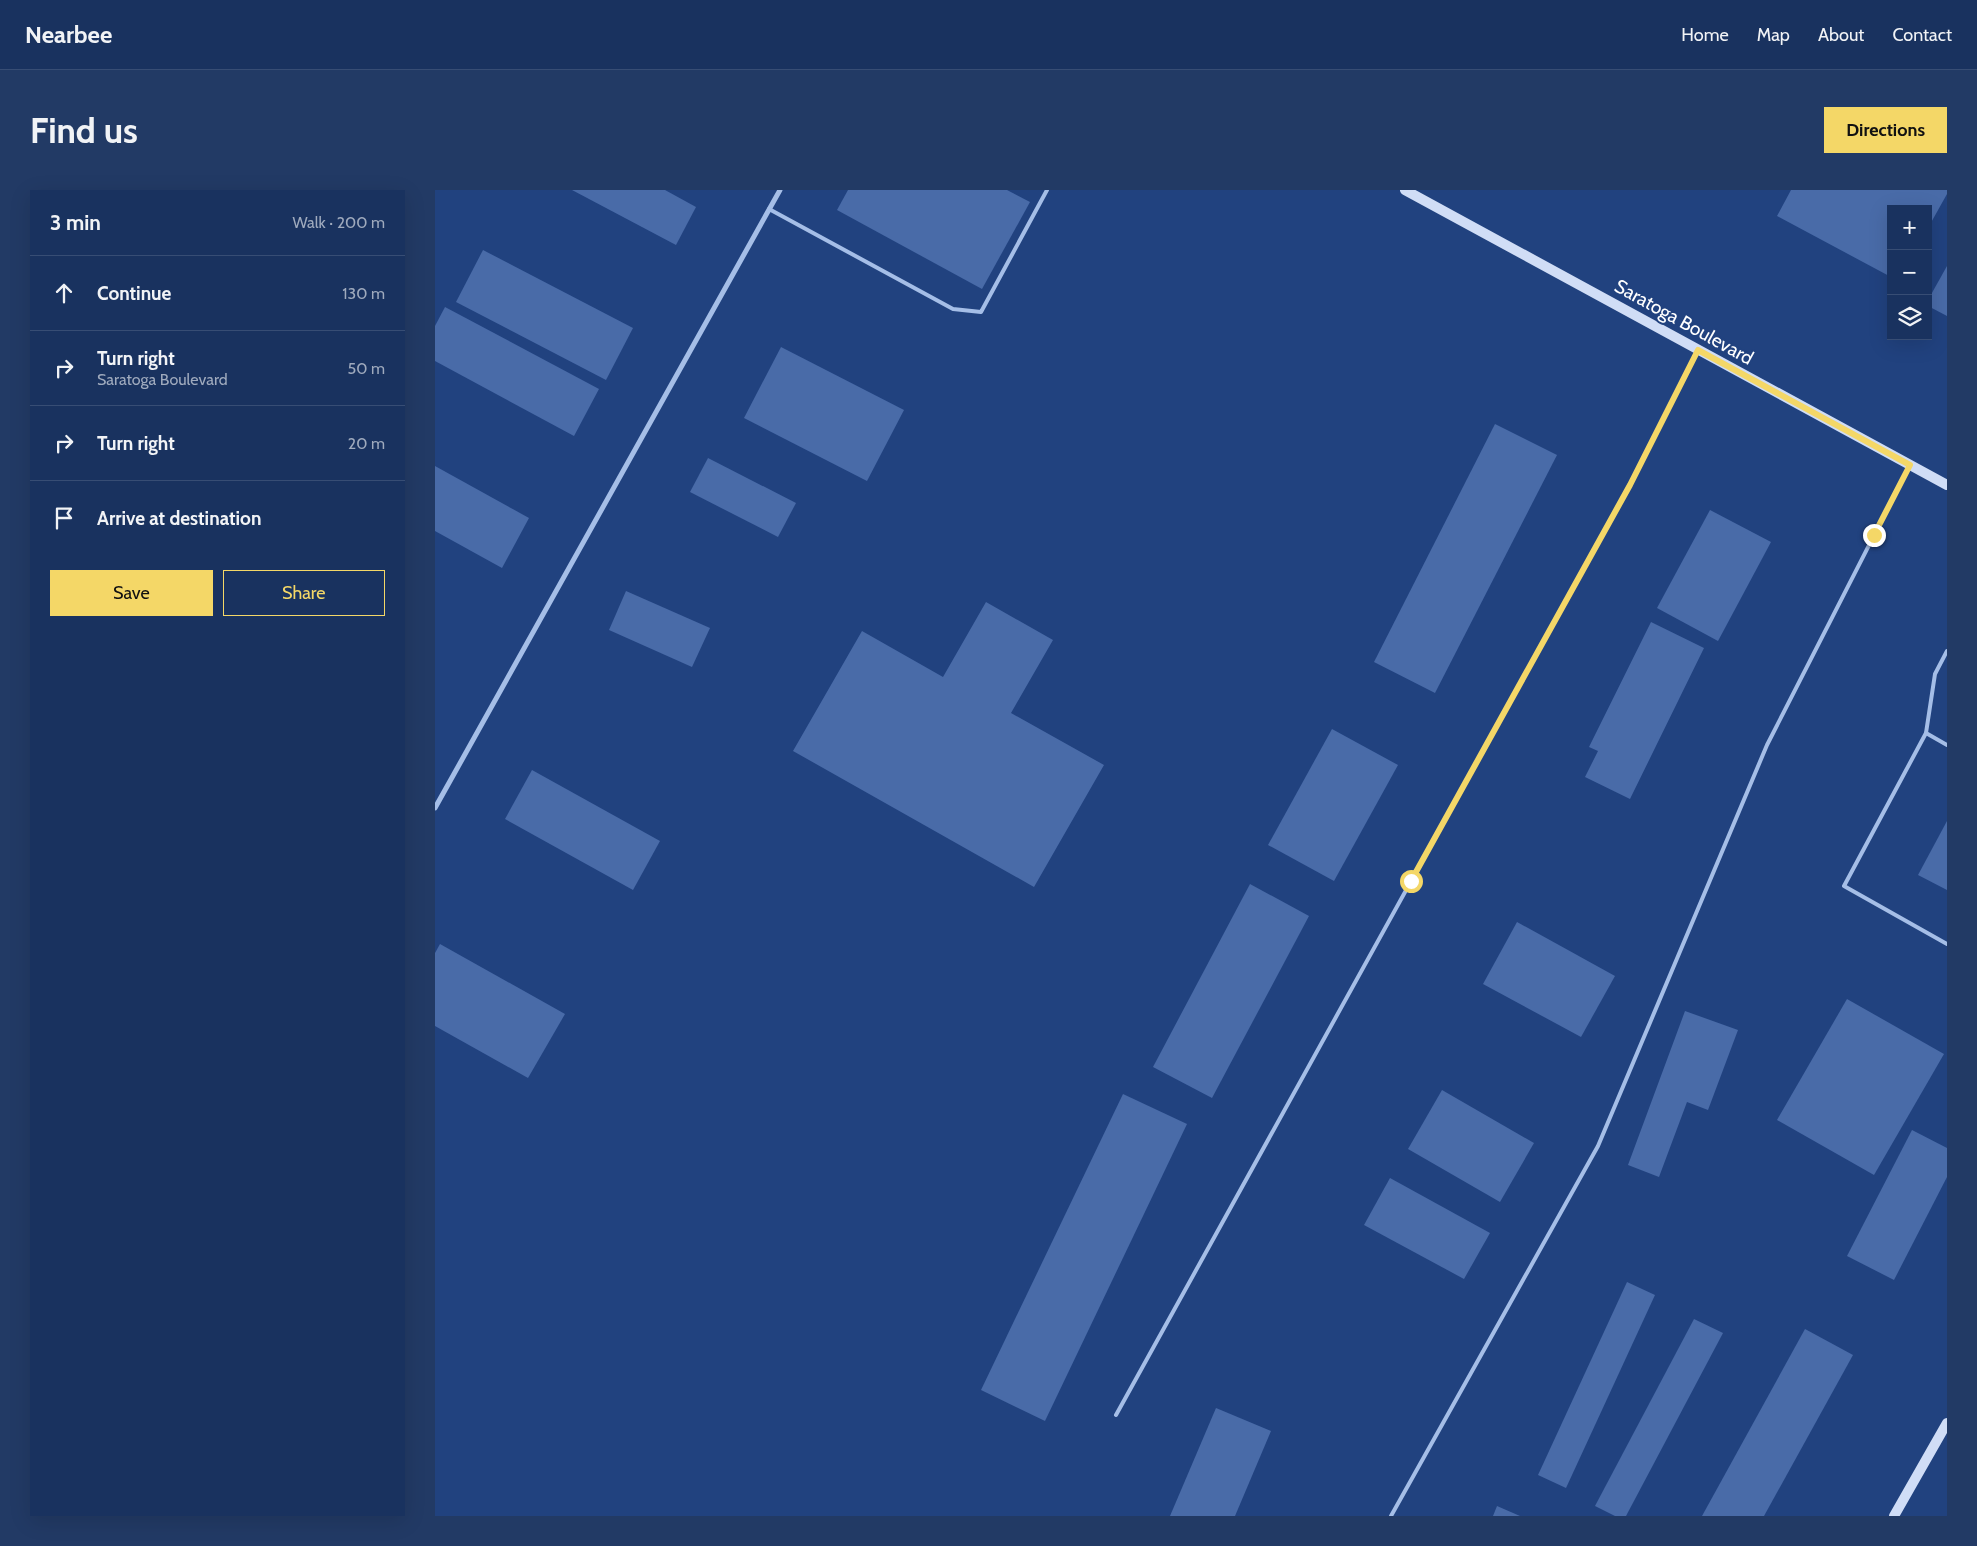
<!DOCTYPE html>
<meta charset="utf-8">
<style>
:root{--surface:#19325f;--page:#223a65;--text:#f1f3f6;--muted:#9faabd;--line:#374d74;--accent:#f4d767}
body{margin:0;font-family:Cabin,sans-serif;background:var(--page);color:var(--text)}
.controls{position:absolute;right:15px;top:15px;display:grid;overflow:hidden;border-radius:0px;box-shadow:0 5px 20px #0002}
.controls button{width:45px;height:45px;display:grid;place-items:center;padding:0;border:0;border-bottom:1px solid var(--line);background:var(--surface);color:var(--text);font:25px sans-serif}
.stop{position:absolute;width:15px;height:15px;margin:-11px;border:4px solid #f4d767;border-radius:50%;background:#fff}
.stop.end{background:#f4d767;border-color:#fff;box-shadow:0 1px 5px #0008}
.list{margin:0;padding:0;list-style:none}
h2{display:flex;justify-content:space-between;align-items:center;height:65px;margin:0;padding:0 20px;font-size:21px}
h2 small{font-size:16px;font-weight:400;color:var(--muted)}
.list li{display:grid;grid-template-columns:32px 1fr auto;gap:15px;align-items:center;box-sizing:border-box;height:75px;padding:0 20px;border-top:1px solid var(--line)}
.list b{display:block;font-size:19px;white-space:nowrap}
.list p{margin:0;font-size:16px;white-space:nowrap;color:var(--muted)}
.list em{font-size:16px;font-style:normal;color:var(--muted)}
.actions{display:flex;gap:10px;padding:15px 20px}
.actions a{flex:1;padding:11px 0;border:1px solid var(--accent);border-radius:0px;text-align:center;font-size:18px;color:var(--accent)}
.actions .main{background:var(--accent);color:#111}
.icon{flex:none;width:28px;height:28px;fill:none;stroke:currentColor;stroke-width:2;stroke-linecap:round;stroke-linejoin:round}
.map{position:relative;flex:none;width:1512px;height:1326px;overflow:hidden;border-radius:0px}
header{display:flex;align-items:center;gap:30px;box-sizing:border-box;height:70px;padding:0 25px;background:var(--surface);border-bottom:1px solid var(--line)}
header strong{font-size:24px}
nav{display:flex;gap:28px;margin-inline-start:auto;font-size:18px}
.intro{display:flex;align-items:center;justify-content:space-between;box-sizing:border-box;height:120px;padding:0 30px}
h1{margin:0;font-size:35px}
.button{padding:12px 22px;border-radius:0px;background:var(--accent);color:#111;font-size:18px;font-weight:700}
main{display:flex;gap:30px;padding:0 30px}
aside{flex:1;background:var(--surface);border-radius:0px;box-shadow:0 5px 20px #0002}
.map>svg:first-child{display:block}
.building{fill:#496ba8}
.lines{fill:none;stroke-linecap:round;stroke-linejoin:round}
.service{stroke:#a5bee7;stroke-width:4}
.minor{stroke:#a5bee7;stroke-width:5}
.secondary{stroke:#d0ddf6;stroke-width:10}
.route{stroke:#f4d767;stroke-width:6}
.labels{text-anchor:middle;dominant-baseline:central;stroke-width:4;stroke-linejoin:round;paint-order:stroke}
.street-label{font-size:19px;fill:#fff;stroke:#21427f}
</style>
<header>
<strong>Nearbee</strong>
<nav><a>Home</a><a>Map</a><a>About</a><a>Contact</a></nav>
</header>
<div class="intro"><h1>Find us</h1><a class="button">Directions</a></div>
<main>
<aside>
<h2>3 min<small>Walk · 200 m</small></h2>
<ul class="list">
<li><svg class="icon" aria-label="ahead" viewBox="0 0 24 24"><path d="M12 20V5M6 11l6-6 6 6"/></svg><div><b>Continue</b></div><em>130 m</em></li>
<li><svg class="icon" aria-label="right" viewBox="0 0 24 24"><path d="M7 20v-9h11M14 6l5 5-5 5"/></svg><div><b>Turn right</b><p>Saratoga Boulevard</p></div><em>50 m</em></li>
<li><svg class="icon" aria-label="right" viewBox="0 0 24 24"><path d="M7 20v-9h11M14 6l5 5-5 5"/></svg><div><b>Turn right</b></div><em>20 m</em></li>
<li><svg class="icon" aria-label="arrive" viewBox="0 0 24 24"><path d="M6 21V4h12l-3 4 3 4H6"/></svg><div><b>Arrive at destination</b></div></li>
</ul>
<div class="actions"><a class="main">Save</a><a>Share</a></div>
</aside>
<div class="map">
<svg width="1512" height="1326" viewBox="0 0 1512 1326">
<rect width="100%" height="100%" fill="#21427f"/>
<g class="building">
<path d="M137,0H230L261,17L241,55Z"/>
<path d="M413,0H572L595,12L547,99L402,20Z"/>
<path d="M1356,0H1512V4L1493,38V19H1456V87L1342,26Z"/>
<path d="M48,60L198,138L171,190L21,112Z"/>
<path d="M1512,76V126L1493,116V110Z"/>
<path d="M10,117L164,199L139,246L0,171V136Z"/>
<path d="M346,157L469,220L432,291L309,228Z"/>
<path d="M1060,234L1122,265L1000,503L939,472Z"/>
<path d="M273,268L361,313L343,347L255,302Z"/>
<path d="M0,276L94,328L67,378L0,341Z"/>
<path d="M1275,320L1336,352L1283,451L1222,418Z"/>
<path d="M191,401L275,438L257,477L174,440Z"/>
<path d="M551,412L618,450L576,523L669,575L599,697L358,561L427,441L508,487Z"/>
<path d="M1216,432L1269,458L1195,609L1150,587L1163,561L1154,557Z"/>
<path d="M897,539L963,575L899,691L833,655Z"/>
<path d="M97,580L225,651L198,700L70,629Z"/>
<path d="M1512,631V700L1483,685Z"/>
<path d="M815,694L874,726L777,908L718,877Z"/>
<path d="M1082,732L1180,786L1146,847L1048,794Z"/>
<path d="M5,754L130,824L93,888L0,836V763Z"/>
<path d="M1412,809L1509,864L1439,985L1342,930Z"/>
<path d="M1250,821L1303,840L1273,920L1252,912L1224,987L1193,975Z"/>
<path d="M1007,900L1099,953L1065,1012L973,959Z"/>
<path d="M688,904L752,934L610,1231L546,1200Z"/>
<path d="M1477,940L1512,958V987L1459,1090L1412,1066Z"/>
<path d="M955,988L1055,1043L1029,1089L929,1035Z"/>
<path d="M1192,1092L1220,1105L1131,1298L1103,1285Z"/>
<path d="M1259,1129L1288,1143L1191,1326H1180L1160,1316Z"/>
<path d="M1370,1139L1418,1165L1329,1326H1267Z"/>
<path d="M781,1218L836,1241L800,1326H735Z"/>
<path d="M1062,1316L1085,1326H1058Z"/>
</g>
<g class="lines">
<g class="service">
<path d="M334,19L518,119L546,122L612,0"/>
<path d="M1512,461L1500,484L1491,543L1512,555"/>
<path d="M1491,543L1409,696L1512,754"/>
<path d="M681,1225L1195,295L1263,160"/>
<path d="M956,1326L1163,956L1332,555L1475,275"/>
</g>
<path class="minor" d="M0,618L345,0"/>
<g class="secondary">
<path d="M970,0L1512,295"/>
<path d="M1459,1326L1512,1233"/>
</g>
</g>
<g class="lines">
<path class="route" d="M976,691L1195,295L1263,160L1475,275L1439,345"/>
</g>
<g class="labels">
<g class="street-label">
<text transform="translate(1249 132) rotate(29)">Saratoga Boulevard</text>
</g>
</g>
</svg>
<div class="controls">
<button>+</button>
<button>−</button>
<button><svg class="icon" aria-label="layers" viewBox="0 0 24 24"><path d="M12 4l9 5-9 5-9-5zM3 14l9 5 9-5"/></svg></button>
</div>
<div class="stop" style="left:976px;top:691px"></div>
<div class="stop end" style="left:1439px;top:345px"></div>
</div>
</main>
